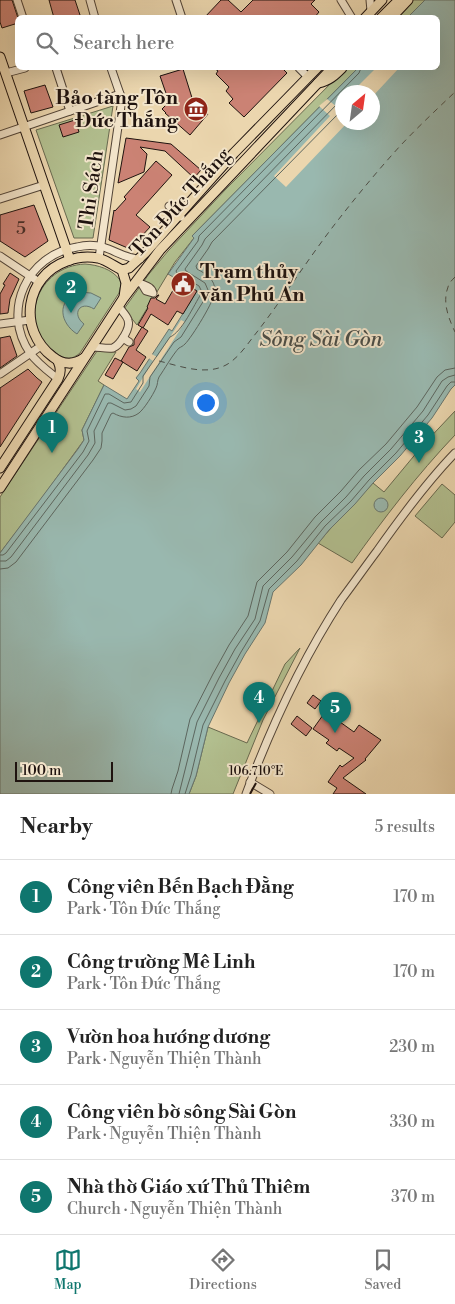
<!DOCTYPE html>
<meta charset="utf-8">
<style>
:root{--surface:#fff;--page:#f6f6f6;--text:#222;--muted:#767676;--line:#e0e0e0;--accent:#0f766e}
body{margin:0;font-family:"Libre Bodoni",serif;background:var(--page);color:var(--text)}
.compass{position:absolute;left:335px;top:85px;width:45px;height:45px;border-radius:50%;background:var(--surface);box-shadow:0 5px 20px #0002;rotate:29deg}
.scale{position:absolute;left:15px;bottom:12px;width:98px;box-sizing:border-box;padding-left:5px;border:2px solid #1f130f;border-top:0;font-size:14px;line-height:18px;white-space:nowrap;color:#1f130f;-webkit-text-stroke:4px #f2e4ca;paint-order:stroke}
.you{position:absolute;left:205px;top:402px;width:18px;height:18px;margin:-12px;border:4px solid #fff;border-radius:50%;background:#1a73e8;box-shadow:0 0 0 8px #1a73e833}
.badge{display:grid;place-items:center;width:32px;height:32px;border-radius:50%;background:var(--accent);color:#fff;font-size:16px;font-weight:700}
.pin{position:absolute;translate:-50% -41px;filter:drop-shadow(0 1px 2px #0008)}
.pin::after{content:'';position:absolute;top:26px;width:18px;height:15px;background:inherit;clip-path:polygon(0 0,100% 0,50% 100%)}
.list{margin:0;padding:0;list-style:none}
h2{display:flex;justify-content:space-between;align-items:center;height:65px;margin:0;padding:0 20px;font-size:21px}
h2 small{font-size:16px;font-weight:400;color:var(--muted)}
.list li{display:grid;grid-template-columns:32px 1fr auto;gap:15px;align-items:center;box-sizing:border-box;height:75px;padding:0 20px;border-top:1px solid var(--line)}
.list b{display:block;font-size:19px;white-space:nowrap}
.list p{margin:0;font-size:16px;white-space:nowrap;color:var(--muted)}
.list em{font-size:16px;font-style:normal;color:var(--muted)}
.icon{flex:none;width:28px;height:28px;fill:none;stroke:currentColor;stroke-width:2;stroke-linecap:round;stroke-linejoin:round}
.map{position:relative;flex:none;width:455px;height:794px;overflow:hidden}
.search{position:absolute;background:var(--surface);box-shadow:0 5px 20px #0002;left:15px;right:15px;top:15px;height:55px;display:flex;align-items:center;gap:12px;box-sizing:border-box;padding:0 18px;border-radius:8px;color:var(--muted);font-size:19px}
.sheet{height:440px;background:var(--surface)}
nav{display:flex;justify-content:space-around;align-items:center;box-sizing:border-box;height:70px;border-top:1px solid var(--line);background:var(--surface);font-size:14px;color:var(--muted)}
nav a{display:grid;justify-items:center;gap:2px}
nav .on{color:var(--accent)}
.map>svg:first-child{display:block}
.green{fill:#b2bf8f;stroke:#68694f}
.water{fill:#99b8af;stroke:#68766f;fill-rule:evenodd}
.pier{fill:#ebd6ae}
.lines{fill:none;stroke-linecap:round;stroke-linejoin:round}
.shore{stroke:#5c665f;stroke-width:1}
.ferry{stroke:#4a4d47;stroke-width:1;stroke-dasharray:6 5;stroke-linecap:butt}
.building{fill:#cb8274;stroke:#1f130f}
.minor-casing{stroke:#524437;stroke-width:9}
.major-casing{stroke:#1f130f;stroke-width:11}
.minor{stroke:#f2e4ca;stroke-width:7}
.major{stroke:#ebd6ae;stroke-width:9}
.ticks{fill:none;stroke:#1f130f;stroke-width:2}
.labels{text-anchor:middle;dominant-baseline:central;stroke-width:4;stroke-linejoin:round;paint-order:stroke}
.number-label{font-size:18px;fill:#4a2f28}
.poi-label{font-size:20px;font-weight:bold;fill:#1f130f;stroke:#f2e4ca;text-anchor:end}
.street-label{font-size:20px;fill:#1f130f;stroke:#f2e4ca}
.water-label{font-size:21px;font-style:italic;fill:#4a4d47;stroke:#f2e4ca}
.ticks-label{font-size:12px;text-anchor:middle;fill:#1f130f;stroke:#f2e4ca;stroke-width:4;stroke-linejoin:round;paint-order:stroke}
</style>
<div class="map">
<svg width="455" height="794" viewBox="0 0 455 794">
<rect width="100%" height="100%" fill="#ebd6ae"/>
<filter id="stains"><feTurbulence type="fractalNoise" baseFrequency=".004" numOctaves="4"/><feColorMatrix values="0 0 0 0 .2 0 0 0 0 .09 0 0 0 0 .02 0 0 0 .5 -.17"/></filter>
<radialGradient id="worn" r=".72"><stop offset=".6" stop-color="#630" stop-opacity="0"/><stop offset="1" stop-color="#630" stop-opacity=".3"/></radialGradient>
<g class="green">
<path d="M412,0H425L408,17L395,18Z"/>
<path d="M346,68H358L192,236L194,238L175,262L137,325L124,309L149,274L168,251L226,189Z"/>
<path d="M113,106L93,238H74L36,130Z"/>
<path d="M85,264C98,265 112,269 120,280L121,284L119,293L80,353C72,360 65,360 56,353C15,325 37,266 85,264Z"/>
<path d="M97,351L116,352L98,381L104,385L82,430L84,440L36,506L0,553V497Z"/>
<path d="M455,411V435C417,475 384,518 352,563L318,543C335,522 355,504 373,483L384,492L423,445Z"/>
<path d="M442,484L455,495V522L442,538L415,516Z"/>
<path d="M300,648L263,720L233,794H189L196,776L208,727L247,743L285,664Z"/>
</g>
<g class="water">
<path d="M425,0H455V385L451,389L432,418L400,456L373,483L355,504L329,530L301,565L273,592L265,623L245,654L229,683L208,727L196,776L189,794H0V553L78,449L84,440L82,430L104,385L127,399L139,381L136,378L140,373L169,329L172,331L197,291L168,274L194,238L192,236L358,68H438V18L408,17ZM342,92H372V122H342Z"/>
<path d="M78,292L91,293L101,298L94,309C80,300 71,314 84,324L77,334C60,323 56,301 78,292Z"/>
<circle cx="381" cy="505" r="7"/>
</g>
<g class="pier">
<path d="M376,68H399L373,96L372,92H352Z"/>
<path d="M327,99L337,107L342,102V122L347,123L286,187L274,176L330,116L319,106Z"/>
<path d="M181,320L185,322L140,392L136,389L153,361L147,357L150,353L157,357Z"/>
</g>
<g class="lines">
<g class="shore">
<path d="M0,555H3L6,553L83,452L89,441L87,431L105,394H109L124,403L131,402L143,383V376L170,337C182,332 194,305 201,294V290L199,286L177,273L176,271L198,241L199,236L359,73L361,68"/>
<path d="M0,561H6L11,557L88,455L95,443L94,431L108,403H111L125,410L131,409L136,406L149,386L150,377L174,342L181,337L206,297L208,290L205,283L186,271L185,269L202,245L205,239L342,99"/>
<path d="M0,569L8,568L16,562L93,460L101,448L102,441V433L111,414L113,413C122,418 131,419 139,413C144,409 153,395 156,388C158,384 157,381 159,377C164,370 173,354 179,348C181,347 183,346 185,344C192,337 215,300 215,291C215,279 206,274 197,269L196,266L208,249L212,242L342,110"/>
<path d="M171,794L172,789L178,771L190,719L213,674L229,645L248,616L257,582L287,552L315,517L341,491L359,470L386,444L417,407L437,377L445,370L455,368"/>
<path d="M179,794L197,722L219,678L235,649L255,619L263,586L292,557L321,522L346,497L364,476L391,449L423,411L442,381L448,377L455,375"/>
<path d="M185,794L191,775L203,725L225,681L241,652L260,621L269,589L297,561L325,526L351,501L369,480L396,453L428,415L447,386L451,382H455"/>
</g>
<g class="ferry">
<path d="M455,277C452,280 449,283 448,287C442,303 449,319 455,332"/>
<path d="M159,361C180,366 205,376 226,365C239,358 248,343 257,332C284,297 308,259 335,224C356,197 378,170 401,145C418,127 437,109 455,92"/>
</g>
</g>
<g class="building">
<path d="M0,0H12L18,18V23L2,28L0,22Z"/>
<path d="M49,0H75L81,18H54Z"/>
<path d="M221,0H228L241,12L253,0H315L311,4L319,12L314,18H204Z"/>
<path d="M214,68H282L287,73L244,117L229,103L233,99L226,91L229,87L216,74L218,71Z"/>
<path d="M183,69L193,101L208,114L190,135L165,113H166L162,109L169,102L160,76Z"/>
<path d="M45,85L53,107L31,113L24,91Z"/>
<path d="M75,120L79,132L63,137L59,125Z"/>
<path d="M126,138L171,144L201,170L194,178L165,151L140,147L147,154L144,172L118,183Z"/>
<path d="M156,161L172,175L136,215L150,227L130,249L109,240L114,210L115,211L126,199L124,197Z"/>
<path d="M34,205L48,241L25,257L0,241V215Z"/>
<path d="M10,273L19,279L10,299L8,313L0,314V294L5,285L3,284Z"/>
<path d="M179,280L197,291L183,314L177,311L168,325L151,314L143,328L138,325L148,308L147,307L151,298H155L158,295H159L156,299L165,304Z"/>
<path d="M142,327L148,331L136,350L146,357L137,371L121,361L129,347L134,345V340Z"/>
<path d="M10,336L17,356L0,368V338Z"/>
<path d="M115,358L123,362L113,379L105,375Z"/>
<path d="M28,369L37,378L42,382L0,447V388Z"/>
<path d="M313,695L321,701L315,709L307,703Z"/>
<path d="M323,715L338,725L340,722L354,732L359,725L381,740L365,759L366,760L343,778L366,794H333L337,788L328,782L340,765L342,767L354,758L339,748L337,751L326,743L329,740L313,729Z"/>
<path d="M297,716L312,728L306,736L291,724Z"/>
</g>
<g class="lines">
<defs>
<g id="minor">
<path d="M17,0L23,18"/>
<path d="M90,0L95,18"/>
<path d="M176,0L182,18"/>
<path d="M341,0L352,18"/>
<path d="M370,0L371,11"/>
<path d="M56,68L70,111"/>
<path d="M299,68L308,77"/>
<path d="M6,73L25,68"/>
<path d="M0,135L120,94"/>
<path d="M0,199L44,185"/>
<path d="M169,206L181,217"/>
<path d="M0,256L39,282"/>
<path d="M99,258L121,106L120,94L111,68"/>
<path d="M136,281C143,286 151,285 153,293L146,291L143,286"/>
<path d="M0,324L30,320"/>
<path d="M123,338L129,342"/>
<path d="M93,347C99,347 107,349 113,348C120,345 131,328 128,320C127,316 122,311 119,307"/>
<path d="M0,374L41,346"/>
<path d="M58,379C48,371 37,363 30,353C1,311 27,255 77,247C85,245 95,245 103,247C116,251 126,259 140,259"/>
<path d="M250,782L270,794"/>
<path d="M246,794C271,727 302,660 341,600C353,584 365,567 377,551C401,517 426,483 455,453"/>
</g>
<g id="major">
<path d="M365,18L382,0"/>
<path d="M381,18L399,0"/>
<path d="M391,18L408,0"/>
<path d="M0,57L70,260"/>
<path d="M318,83C329,81 335,75 342,68"/>
<path d="M122,270L129,268L145,253L234,153L317,68"/>
<path d="M84,358C74,365 63,365 53,357C17,330 25,276 67,261C77,257 87,256 98,258C106,260 114,266 122,270L126,283L124,297"/>
<path d="M0,468L58,379C61,372 61,368 58,361"/>
<path d="M0,488L123,299L160,250L332,68"/>
</g>
</defs>
<use href="#minor" class="minor-casing"/>
<use href="#major" class="major-casing"/>
<use href="#minor" class="minor"/>
<use href="#major" class="major"/>
</g>
<path class="ticks" d="M250,794L256,783"/>
<defs>
<symbol id="museum-disc" viewBox="-11 -11 22 22"><circle r="9.5" fill="#8f2418" stroke="#f2e4ca"/><path d="M0-6L6-3V-2H-6V-3ZM-5-1h2V3h-2ZM-1-1h2V3h-2ZM3-1h2V3H3ZM-6 4H6V6H-6Z" fill="#fff"/></symbol>
<symbol id="civic-disc" viewBox="-11 -11 22 22"><circle r="9.5" fill="#8f2418" stroke="#f2e4ca"/><path d="M-.6-6.5H3V-4.5H.6V-3L4-1V1h2V6H-6V1h2V-1L-.6-3ZM-1.2 2.5V6h2.4V2.5Z" fill="#fff"/></symbol>
</defs>
<g fill-rule="evenodd">
<use href="#museum-disc" x="182" y="95" width="28" height="28"/>
<use href="#civic-disc" x="169" y="270" width="28" height="28"/>
</g>
<g class="labels">
<g class="number-label">
<text x="21" y="228">5</text>
</g>
<g class="poi-label">
<text x="178" y="98">Bảo tàng Tôn<tspan x="178" dy="23">Đức Thắng</tspan></text>
<text x="200" y="272" text-anchor="start">Trạm thủy<tspan x="200" dy="23">văn Phú An</tspan></text>
</g>
<g class="street-label">
<text transform="translate(92 190) rotate(-82)">Thi Sách</text>
<text transform="translate(181 203) rotate(-48)">Tôn Đức Thắng</text>
</g>
<g class="water-label">
<text x="321" y="340">Sông Sài Gòn</text>
</g>
</g>
<g class="ticks-label">
<text x="256" y="775">106.710°E</text>
</g>
<rect width="100%" height="100%" filter="url(#stains)"/>
<rect width="100%" height="100%" fill="url(#worn)"/>
</svg>
<svg class="compass" viewBox="-18 -18 36 36"><path d="M0-13l5 13h-10z" fill="#e53935"/><path d="M0 13l5-13h-10z" fill="#767676"/></svg>
<div class="scale">100 m</div>
<div class="you"></div>
<div class="pin badge" style="left:52px;top:453px">1</div>
<div class="pin badge" style="left:71px;top:313px">2</div>
<div class="pin badge" style="left:419px;top:463px">3</div>
<div class="pin badge" style="left:259px;top:723px">4</div>
<div class="pin badge" style="left:335px;top:733px">5</div>
<div class="search"><svg class="icon" aria-label="search" viewBox="0 0 24 24"><circle cx="10" cy="10" r="6"/><path d="M15 15l6 6"/></svg>Search here</div>
</div>
<section class="sheet">
<h2>Nearby<small>5 results</small></h2>
<ul class="list">
<li><span class="badge">1</span><div><b>Công viên Bến Bạch Đằng</b><p>Park · Tôn Ðức Thắng</p></div><em>170 m</em></li>
<li><span class="badge">2</span><div><b>Công trường Mê Linh</b><p>Park · Tôn Đức Thắng</p></div><em>170 m</em></li>
<li><span class="badge">3</span><div><b>Vườn hoa hướng dương</b><p>Park · Nguyễn Thiện Thành</p></div><em>230 m</em></li>
<li><span class="badge">4</span><div><b>Công viên bờ sông Sài Gòn</b><p>Park · Nguyễn Thiện Thành</p></div><em>330 m</em></li>
<li><span class="badge">5</span><div><b>Nhà thờ Giáo xứ Thủ Thiêm</b><p>Church · Nguyễn Thiện Thành</p></div><em>370 m</em></li>
</ul>
</section>
<nav>
<a class="on"><svg class="icon" aria-label="map" viewBox="0 0 24 24"><path d="M3 6l6-2 6 2 6-2v14l-6 2-6-2-6 2zM9 4v14M15 6v14"/></svg>Map</a>
<a><svg class="icon" aria-label="directions" viewBox="0 0 24 24"><path d="M12 3l9 9-9 9-9-9zM9 14v-3h6M13 9l2 2-2 2"/></svg>Directions</a>
<a><svg class="icon" aria-label="saved" viewBox="0 0 24 24"><path d="M7 4h10v16l-5-4-5 4z"/></svg>Saved</a>
</nav>
